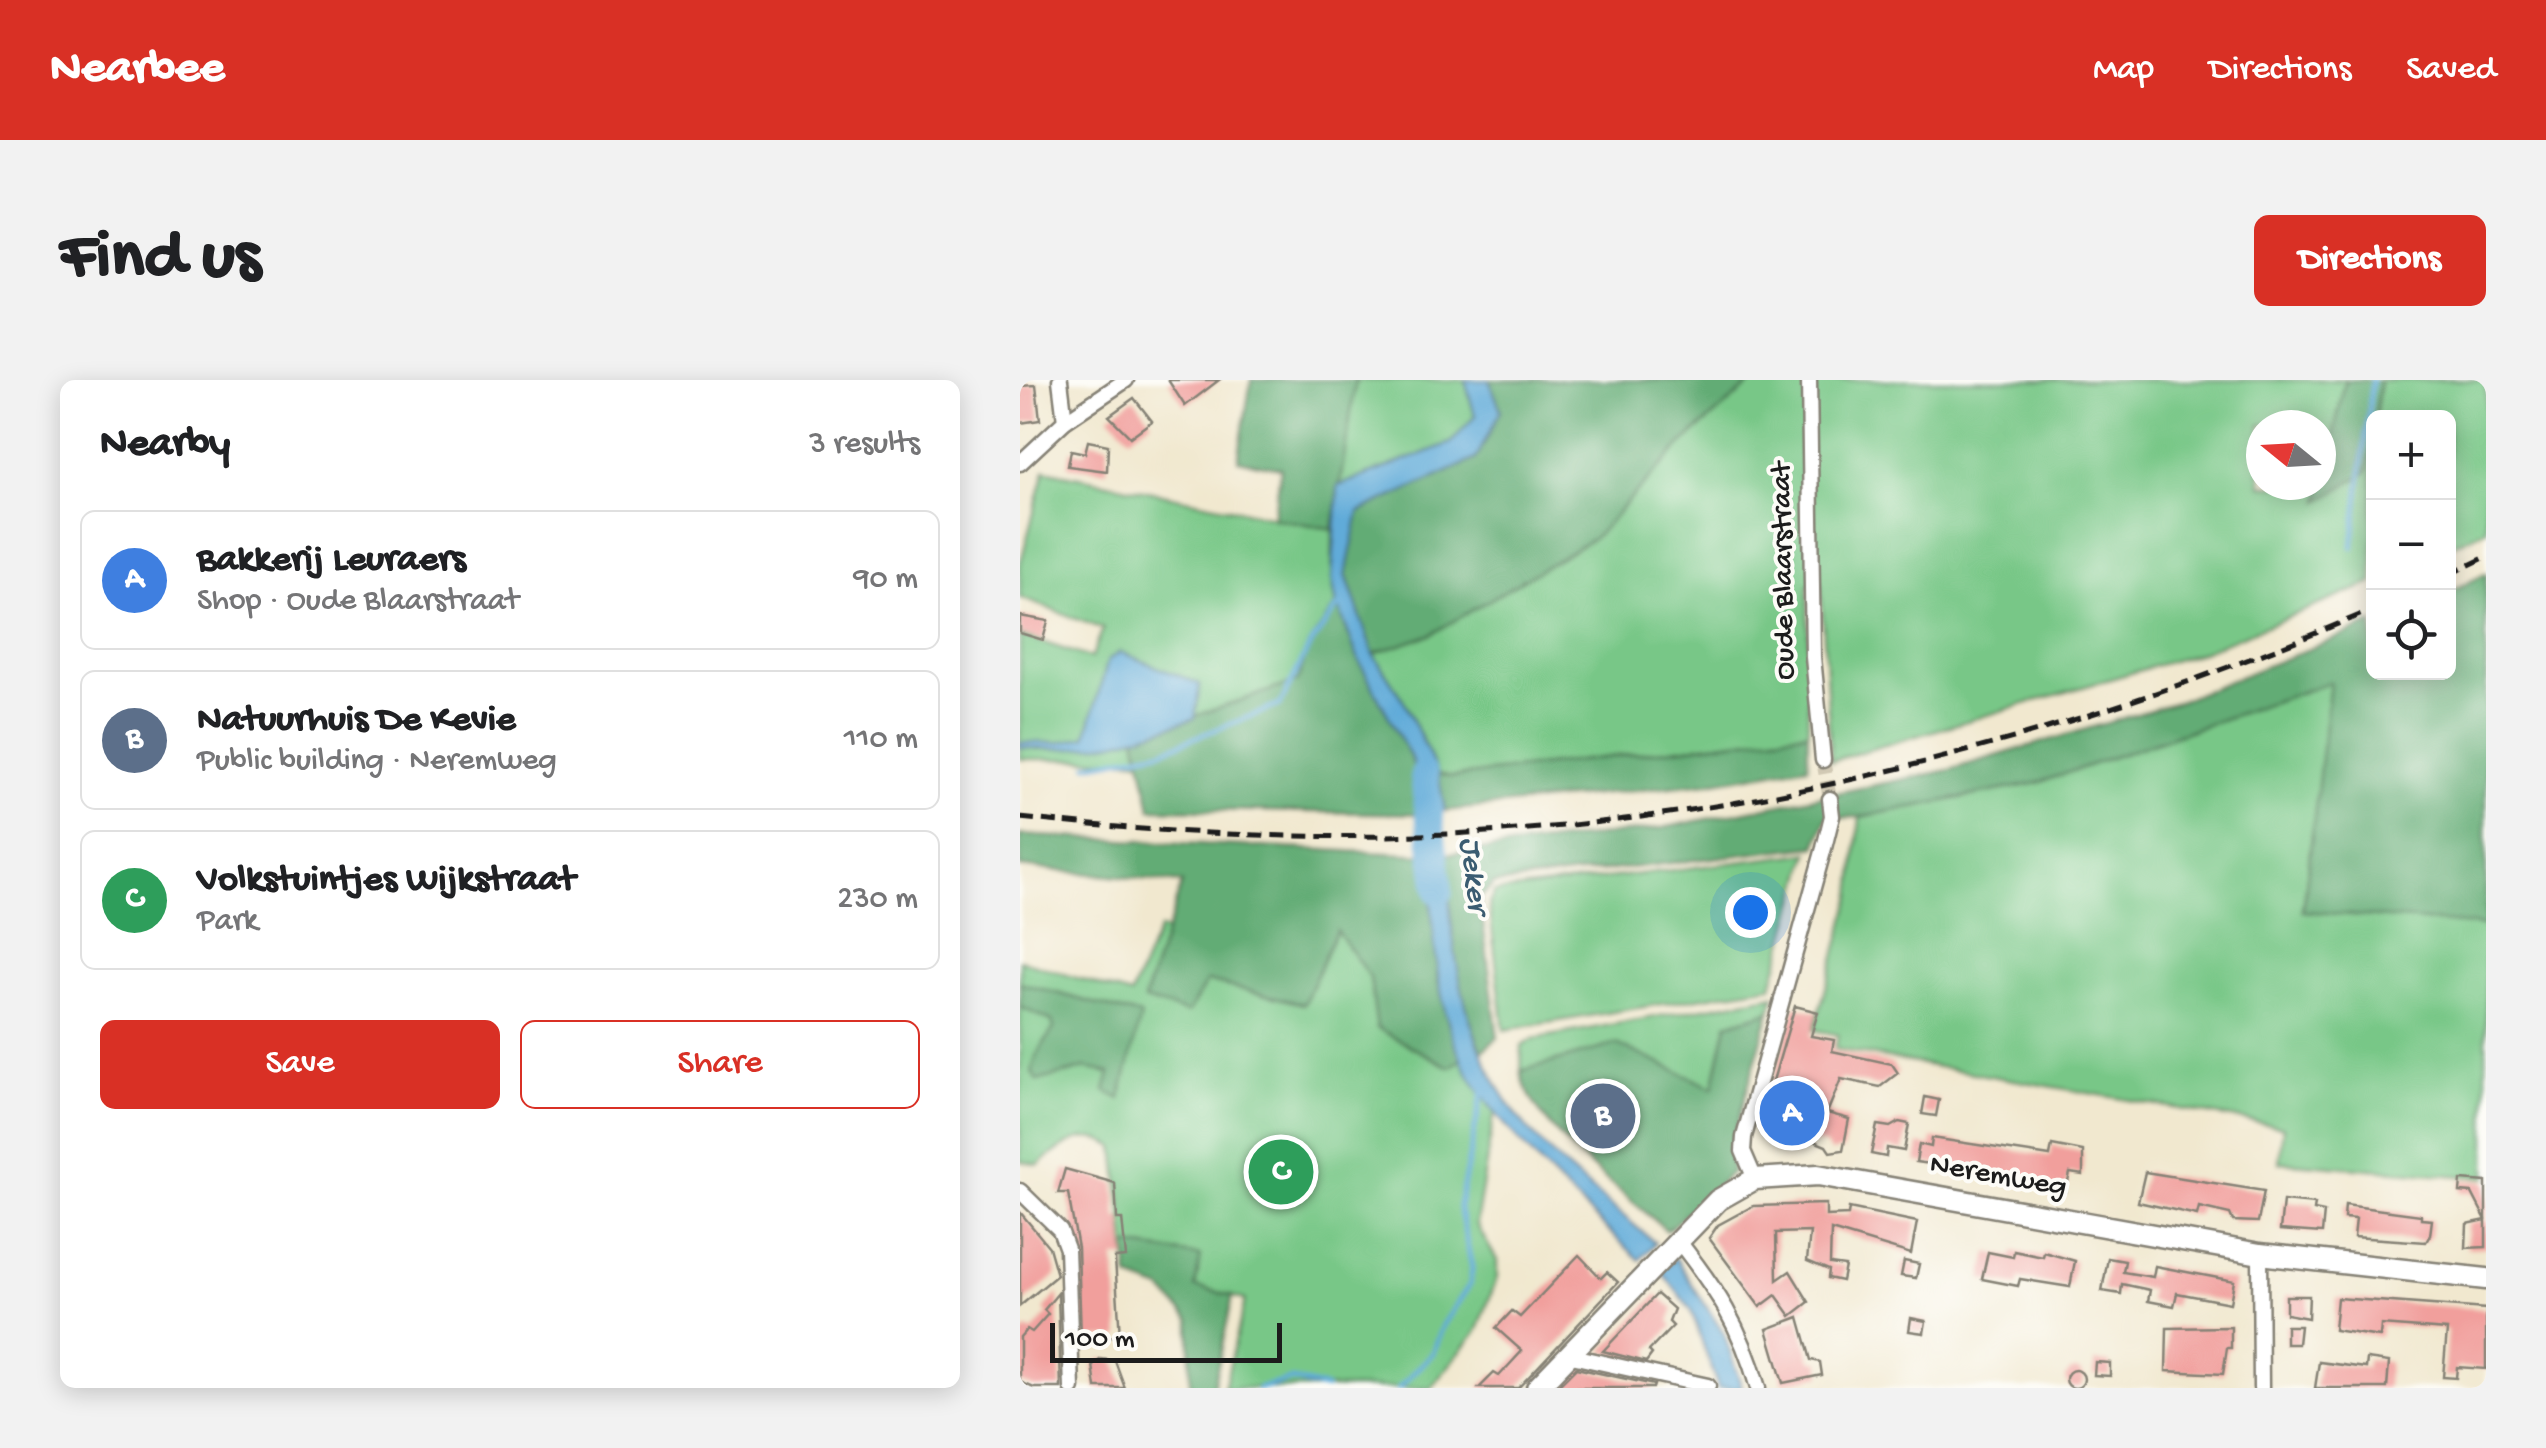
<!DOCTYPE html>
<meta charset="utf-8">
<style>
:root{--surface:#fff;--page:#f2f2f2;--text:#202124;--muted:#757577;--line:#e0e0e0;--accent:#d93025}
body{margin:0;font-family:"Gochi Hand",sans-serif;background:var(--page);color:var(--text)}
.controls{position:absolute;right:30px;top:30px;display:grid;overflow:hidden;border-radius:15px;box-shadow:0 5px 25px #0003}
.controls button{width:90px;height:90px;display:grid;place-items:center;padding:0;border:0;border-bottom:2px solid var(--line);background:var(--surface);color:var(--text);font:50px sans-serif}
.compass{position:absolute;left:1226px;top:30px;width:90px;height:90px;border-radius:50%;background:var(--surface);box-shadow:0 5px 25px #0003;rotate:288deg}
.scale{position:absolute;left:30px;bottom:25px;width:232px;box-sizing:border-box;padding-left:10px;border:5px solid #1c1c1c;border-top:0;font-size:28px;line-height:35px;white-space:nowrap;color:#1c1c1c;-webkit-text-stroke:8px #fdfcf7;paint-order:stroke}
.you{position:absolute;left:730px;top:532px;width:35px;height:35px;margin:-25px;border:8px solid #fff;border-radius:50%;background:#1a73e8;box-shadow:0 0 0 15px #1a73e833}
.badge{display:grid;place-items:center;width:65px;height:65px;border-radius:50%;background:var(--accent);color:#fff;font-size:32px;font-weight:700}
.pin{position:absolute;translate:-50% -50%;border:5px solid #fff;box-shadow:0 2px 10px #0006}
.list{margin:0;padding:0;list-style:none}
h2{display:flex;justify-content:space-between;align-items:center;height:130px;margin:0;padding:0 40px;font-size:42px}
h2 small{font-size:32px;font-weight:400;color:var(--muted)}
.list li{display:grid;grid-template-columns:65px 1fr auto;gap:30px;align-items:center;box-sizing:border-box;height:140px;margin:0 20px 20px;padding:0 20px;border:2px solid var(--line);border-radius:15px}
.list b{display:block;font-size:38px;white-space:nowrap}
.list p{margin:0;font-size:32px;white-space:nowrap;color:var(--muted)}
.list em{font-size:32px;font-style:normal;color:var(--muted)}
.actions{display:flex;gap:20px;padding:30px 40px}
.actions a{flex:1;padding:22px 0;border:2px solid var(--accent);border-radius:15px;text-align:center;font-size:35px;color:var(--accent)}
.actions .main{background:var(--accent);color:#fff}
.icon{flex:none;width:55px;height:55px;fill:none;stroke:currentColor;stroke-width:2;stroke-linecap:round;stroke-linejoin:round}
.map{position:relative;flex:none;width:1466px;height:1008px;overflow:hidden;border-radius:15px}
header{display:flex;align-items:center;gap:60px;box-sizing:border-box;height:140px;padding:0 50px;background:var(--accent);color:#fff}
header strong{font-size:48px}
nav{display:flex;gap:55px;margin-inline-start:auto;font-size:35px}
.intro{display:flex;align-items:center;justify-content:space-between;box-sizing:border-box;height:240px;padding:0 60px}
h1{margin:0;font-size:70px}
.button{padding:25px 45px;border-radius:15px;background:var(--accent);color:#fff;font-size:35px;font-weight:700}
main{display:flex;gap:60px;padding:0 60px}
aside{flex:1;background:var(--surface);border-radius:15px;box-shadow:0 5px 25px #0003}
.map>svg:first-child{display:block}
.green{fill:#78c787;stroke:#4a7252;stroke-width:2.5;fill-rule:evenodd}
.forest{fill:#62ac74;stroke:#3f6448;stroke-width:2.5}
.water{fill:#61abd9;stroke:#3e647a;stroke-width:2.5}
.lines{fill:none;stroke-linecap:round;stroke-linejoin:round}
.stream{stroke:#61abd9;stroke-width:5}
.river{stroke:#61abd9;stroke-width:28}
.building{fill:#f19f9c}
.street-tunnel{stroke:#d1c9b4;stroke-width:14;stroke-dasharray:14 7;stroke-linecap:butt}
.street-casing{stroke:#868276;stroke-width:19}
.secondary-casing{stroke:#868276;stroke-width:25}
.street{stroke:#fff;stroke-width:14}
.secondary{stroke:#fff;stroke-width:20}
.rail{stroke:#1c1c1c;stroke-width:5;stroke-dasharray:15 8;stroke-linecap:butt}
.labels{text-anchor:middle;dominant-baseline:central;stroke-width:8;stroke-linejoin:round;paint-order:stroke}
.street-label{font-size:30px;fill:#1c1c1c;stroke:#fdfcf7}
.water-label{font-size:32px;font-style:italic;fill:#3b5c71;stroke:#fdfcf7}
</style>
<header>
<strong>Nearbee</strong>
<nav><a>Map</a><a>Directions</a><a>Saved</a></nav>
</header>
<div class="intro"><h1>Find us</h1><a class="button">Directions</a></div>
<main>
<aside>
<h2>Nearby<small>3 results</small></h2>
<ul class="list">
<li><span class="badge" style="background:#3f7fe0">A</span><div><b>Bakkerij Leuraers</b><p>Shop · Oude Blaarstraat</p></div><em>90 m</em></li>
<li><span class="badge" style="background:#5c6f8a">B</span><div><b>Natuurhuis De Kevie</b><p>Public building · Neremweg</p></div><em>110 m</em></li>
<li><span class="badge" style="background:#2e9e5b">C</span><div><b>Volkstuintjes Wijkstraat</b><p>Park</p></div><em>230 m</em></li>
</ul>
<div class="actions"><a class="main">Save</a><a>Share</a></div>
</aside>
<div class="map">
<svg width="1466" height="1008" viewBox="0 0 1466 1008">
<rect width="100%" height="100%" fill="#fdfcf7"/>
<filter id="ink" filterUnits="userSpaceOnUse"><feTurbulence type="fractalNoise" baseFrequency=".01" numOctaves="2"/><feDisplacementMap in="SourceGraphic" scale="20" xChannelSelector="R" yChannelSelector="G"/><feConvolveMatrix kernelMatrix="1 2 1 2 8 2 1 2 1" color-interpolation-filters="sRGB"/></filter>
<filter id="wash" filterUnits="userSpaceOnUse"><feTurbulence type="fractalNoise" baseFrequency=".0048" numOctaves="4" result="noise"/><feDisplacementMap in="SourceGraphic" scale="40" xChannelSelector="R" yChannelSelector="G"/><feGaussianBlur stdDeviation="2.25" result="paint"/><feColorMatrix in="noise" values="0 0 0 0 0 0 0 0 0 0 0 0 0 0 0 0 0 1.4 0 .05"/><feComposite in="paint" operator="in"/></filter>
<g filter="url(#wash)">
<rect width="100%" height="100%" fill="#f1e8cf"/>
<g class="green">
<path d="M336,0H445L455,36L431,63L318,106Z"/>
<path d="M735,0H1325L1301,120L1348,91L1353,50V203L1179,273L811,381L801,206L788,205V352L432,397L418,394L384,321L353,274L410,255L662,64ZM1241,45H1301V105H1241Z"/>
<path d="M1360,0H1466V149L1429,167L1428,38H1355Z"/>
<path d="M25,90L313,149L312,199L317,224L288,266L279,301L116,357L121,380L0,379V255L71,278L83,249L0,218V185Z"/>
<path d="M1311,302L1283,530L1466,546V798L1259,782L1263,747L815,669L818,655L794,650L832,515L840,437L1018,403Z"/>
<path d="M789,473L752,606L484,650L469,524L474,512Z"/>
<path d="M139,549L147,551L125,620L186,601L284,624L316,549L350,598L357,648L429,687L441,680L475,730L456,844L477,880V898L458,950L411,1008H204L225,920L175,907L180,876L106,865L95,767C63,747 45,765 18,785L0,781V627L32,641L34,649L24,663L46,694L65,688L91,693L121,636L0,603V580L111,615Z"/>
<path d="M755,615L750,631L707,644L693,708L597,664L501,691L502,666L513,659Z"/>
</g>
<g class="forest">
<path d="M231,0H336L313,149L253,138L261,88L218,80Z"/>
<path d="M469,0H735L662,64L574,158L410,255L353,274L326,195L338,132L456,79L481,30Z"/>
<path d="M1325,0H1360L1348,91L1300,121Z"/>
<path d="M1466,193V546L1283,531L1310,302L1018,403L840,437L807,438L796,466L474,504L460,518L478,658L462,671C434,608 429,541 427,474L642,448L929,390L1157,322L1353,243L1354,292H1428L1429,212Z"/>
<path d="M317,224L339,281L393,382L400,434L131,429L116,356L278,301L288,266Z"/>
<path d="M788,352V386L689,403L425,431L418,394L432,397Z"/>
<path d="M0,455L408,475L418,601L441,680L430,687L357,648L350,598L316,550L284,624L187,601L168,633L124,620L162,503L0,487Z"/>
<path d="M0,603L121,636L100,719L85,711L90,693L65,688L17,701L12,692L16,676L34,648L32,641L0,627Z"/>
<path d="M750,631L712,763V792L647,851C604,812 510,748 501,691L597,664L693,708L707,644Z"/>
<path d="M106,865L181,876L175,907L213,916L193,1008H170V940L142,910L109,898Z"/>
</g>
<g class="water">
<path d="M445,0H469L481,30L456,79L339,132L326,195L353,274L384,321L418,394L425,431L400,434L393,382L339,281L316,221L312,199L318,106L431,63L455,36Z"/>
<path d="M100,272L180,304L175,338C112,359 67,375 0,367V362L37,363L66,357L88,280Z"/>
<path d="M427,474C430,569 443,673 508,749C544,791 594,826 635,863L620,880C570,834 466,739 441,679C413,615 413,543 408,475Z"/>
<path d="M655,877L704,954L722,1008H698L671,930L642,892Z"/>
</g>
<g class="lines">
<g class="stream">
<path d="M1333,167L1352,0"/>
<path d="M68,385L140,371L260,325L289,267L321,222"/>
<path d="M239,1008L271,1000L305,1008"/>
<path d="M379,1008L413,973L423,945L450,904L452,888L439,826L463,709"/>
</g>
<path class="river" d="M404,395L419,511"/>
</g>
<g id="blocks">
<g class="building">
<path d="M148,0H199L165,26Z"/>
<path d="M16,5L20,40L0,43V6Z"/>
<path d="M114,18L132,41L110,57L89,36Z"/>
<path d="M68,61L88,65L87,91L48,86L51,70L65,73Z"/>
<path d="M0,236L28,241L23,260L0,253Z"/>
<path d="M775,626L798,632L791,656L814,660L812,671L872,684L878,693L860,707L821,699L807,733L829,739L823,770L810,772L806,766L753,744L752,748L740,745Z"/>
<path d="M568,709L612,747L598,763L554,724Z"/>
<path d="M905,717L919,720L916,736L902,734Z"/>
<path d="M879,742L889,744L884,771L867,768L866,777L851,774L857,745L870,747Z"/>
<path d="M912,758L1030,776L1032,765L1063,771V795L1050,793L1046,811L999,802L1000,797L896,782L899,764L911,767Z"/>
<path d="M45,789L95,803L97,839H102L106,877L95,878L100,957L61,958L58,868L48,813H38Z"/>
<path d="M1125,792L1244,811L1238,842L1213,841L1210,834L1179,827L1177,835L1118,822Z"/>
<path d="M1441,800L1466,802V840L1452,813L1440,812Z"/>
<path d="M1263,821L1295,824L1294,830L1304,832L1302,853L1260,850Z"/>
<path d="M806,824V836L828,835L829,828L897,842L891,874L811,850L810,884L825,886L822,901L808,898L809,890L787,881L790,852L756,853L757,900L770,891L789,922L771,936L756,915L740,927L689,858L698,845L733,826Z"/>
<path d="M1325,825L1401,835V839L1412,840L1410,855L1406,862L1334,857L1336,839L1324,838Z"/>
<path d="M0,832L29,867L37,895L0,926Z"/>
<path d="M1466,840V867L1446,868L1447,844Z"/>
<path d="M994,871L1023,877L1024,872L1055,881L1050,907L1000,899L998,906L962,899L968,872L993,877Z"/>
<path d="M559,875L581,898L587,892L598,902L498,1008H459L474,993L479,996L502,971L476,948L492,931L500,937Z"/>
<path d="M1088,878L1105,881L1103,892L1133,897L1135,886L1214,901L1210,923L1157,913L1154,926L1128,921L1130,910L1102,904L1101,914L1082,911Z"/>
<path d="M884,881L899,884L896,898L881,896Z"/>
<path d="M38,913L41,1008H14L0,1002V957L7,949L12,952L28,934L24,930Z"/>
<path d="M637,914L654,929L649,942L653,946L629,971L632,974L626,982L583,971Z"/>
<path d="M1266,916H1289L1288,938L1266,934Z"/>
<path d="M1317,918L1466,929V989L1437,987L1436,998L1423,997L1427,950L1361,945L1360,957L1314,950Z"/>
<path d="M779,937L791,980L800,982L802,995L763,1003L747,949Z"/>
<path d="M891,938L906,941L904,953L889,951Z"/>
<path d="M1266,946H1280L1278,964H1266Z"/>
<path d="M1211,947V968H1207L1203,994L1146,991L1147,948Z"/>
<path d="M81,979L95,981L105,1008H76L73,985Z"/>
<path d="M1347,979L1369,982L1367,1008H1295L1299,982L1346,988Z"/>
<path d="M1075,982L1090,983V996L1074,995Z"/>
<path d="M556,988L634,1005L633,1008H536Z"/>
<circle cx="1055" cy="999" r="9"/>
</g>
</g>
</g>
<g filter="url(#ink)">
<use href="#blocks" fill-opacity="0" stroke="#868276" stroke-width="2.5"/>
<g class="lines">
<path class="street-tunnel" d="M803,380L810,419"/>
<defs>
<g id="street">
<path d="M40,0L45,41"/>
<path d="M789,0L793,277L803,380"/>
<path d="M0,83L45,41L106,0"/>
<path d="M735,799L723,771L724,757L804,468L812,436L810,419"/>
<path d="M0,811L40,850L47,869L52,1008"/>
<path d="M657,859C697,910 720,945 738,1008"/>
<path d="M1240,874L1241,1008"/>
<path d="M547,975L688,1006"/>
</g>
<path id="secondary" d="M517,1008L698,820L735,799L798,795L1240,874L1466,899"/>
</defs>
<use href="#street" class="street-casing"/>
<use href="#secondary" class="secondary-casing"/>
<use href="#street" class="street"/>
<use href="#secondary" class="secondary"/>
<g class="rail">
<path d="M1428,195L1466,177"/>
<path d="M0,438C133,452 267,460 401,455C730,445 1052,357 1354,229"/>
</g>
</g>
</g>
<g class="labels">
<g class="street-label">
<text transform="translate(765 191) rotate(-91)">Oude Blaarstraat</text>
<text transform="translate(978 797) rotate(10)">Neremweg</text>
</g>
<g class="water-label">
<text transform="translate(452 495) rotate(83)">Jeker</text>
</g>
</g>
</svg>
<div class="controls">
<button>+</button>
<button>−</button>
<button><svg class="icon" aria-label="locate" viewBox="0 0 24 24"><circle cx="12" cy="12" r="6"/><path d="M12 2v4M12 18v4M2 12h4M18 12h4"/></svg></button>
</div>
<svg class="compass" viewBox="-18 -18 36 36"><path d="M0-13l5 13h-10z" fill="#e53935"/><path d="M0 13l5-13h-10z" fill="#757577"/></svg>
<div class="scale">100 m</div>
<div class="you"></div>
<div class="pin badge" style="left:772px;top:733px;background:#3f7fe0">A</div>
<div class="pin badge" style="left:583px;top:736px;background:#5c6f8a">B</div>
<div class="pin badge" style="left:261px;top:792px;background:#2e9e5b">C</div>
</div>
</main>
